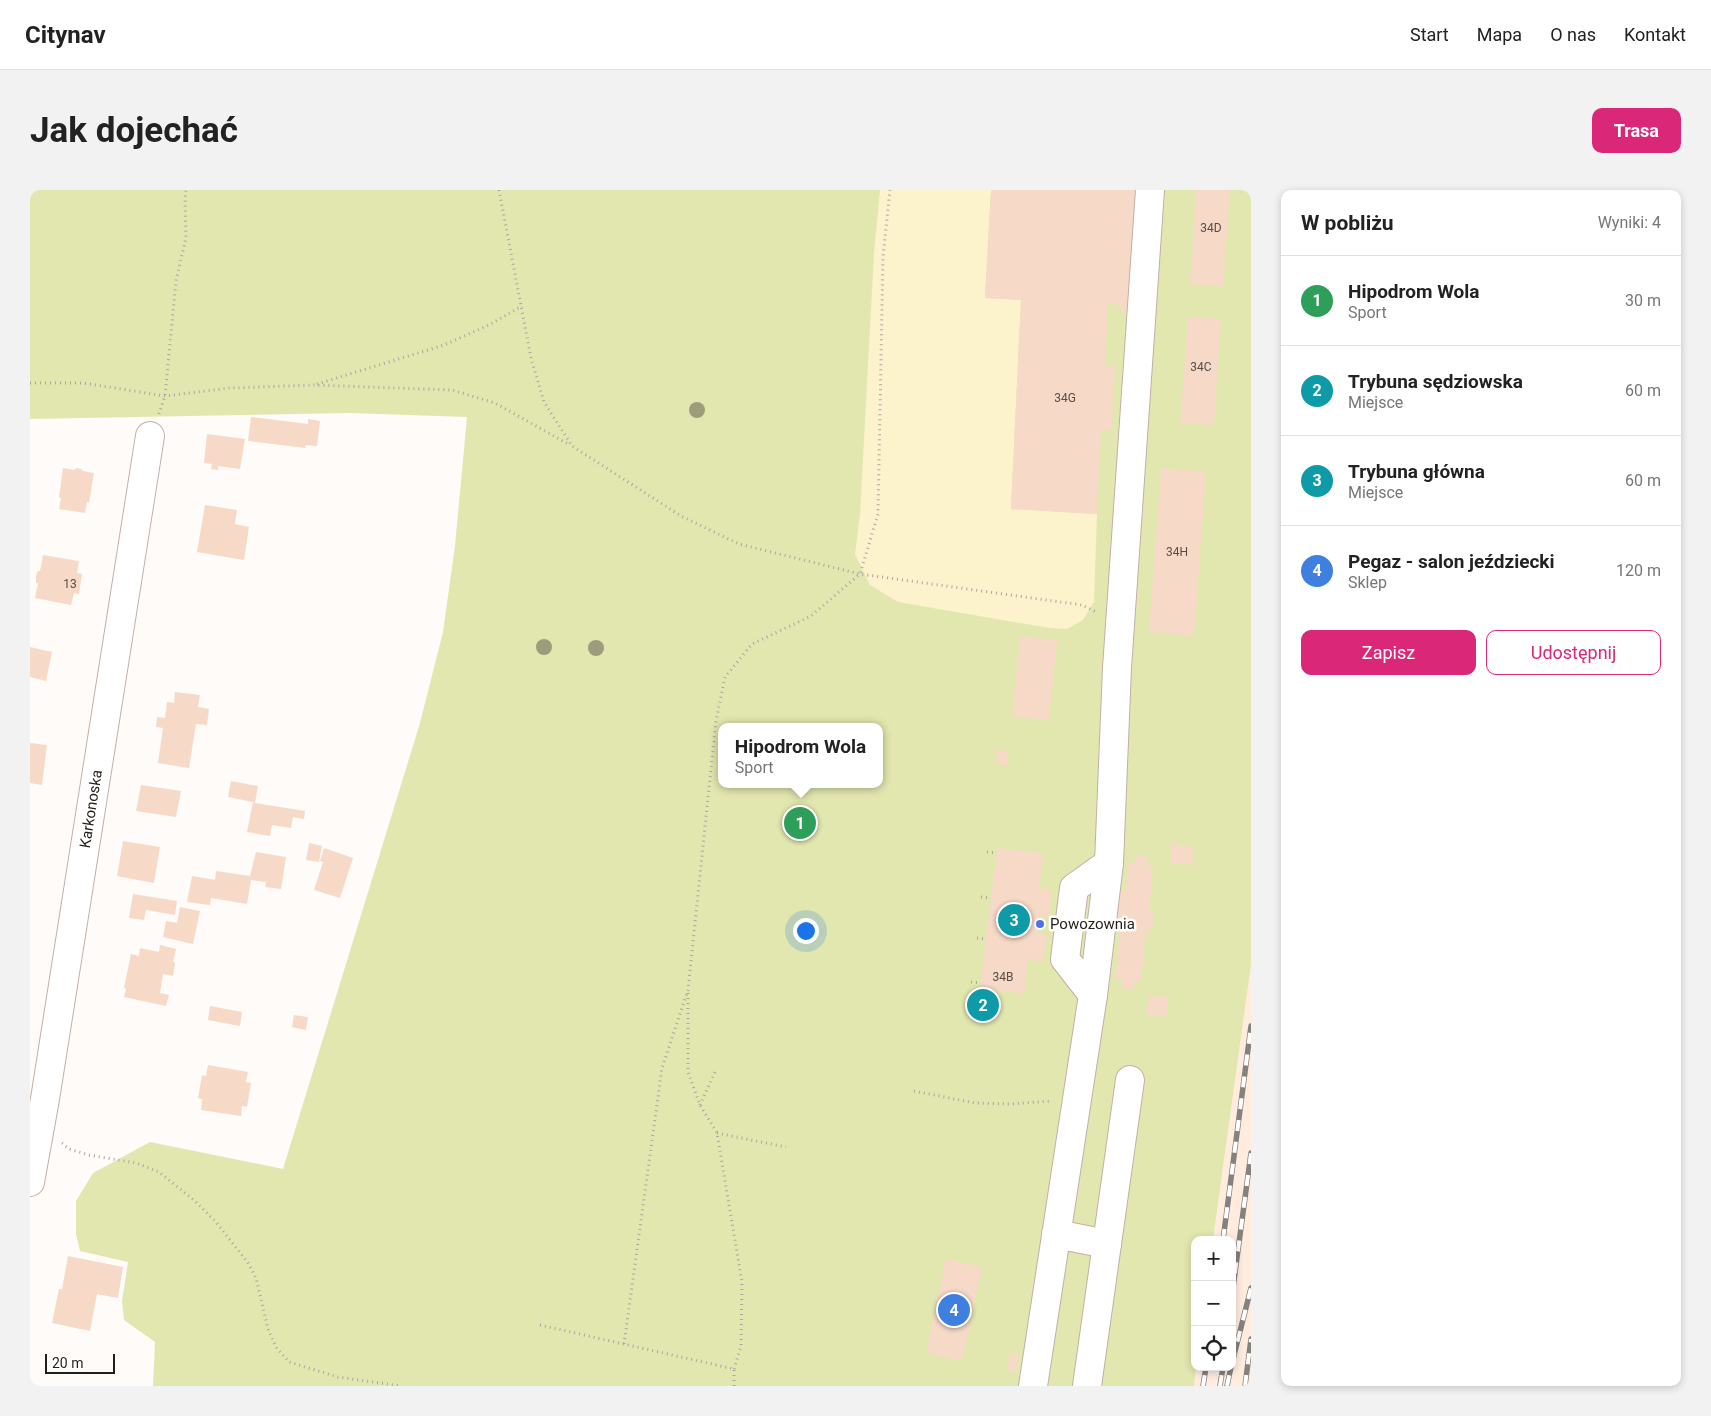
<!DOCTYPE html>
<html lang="pl">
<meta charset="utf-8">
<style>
:root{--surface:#fff;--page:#f2f2f2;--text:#222;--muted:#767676;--line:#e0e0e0;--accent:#db2777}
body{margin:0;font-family:Roboto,sans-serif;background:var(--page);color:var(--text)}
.controls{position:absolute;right:15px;bottom:15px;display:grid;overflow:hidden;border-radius:10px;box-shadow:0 2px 8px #0003}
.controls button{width:45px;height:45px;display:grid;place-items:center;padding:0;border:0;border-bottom:1px solid var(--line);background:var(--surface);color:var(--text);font:25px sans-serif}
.scale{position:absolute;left:15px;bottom:12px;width:70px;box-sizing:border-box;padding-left:5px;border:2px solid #241e1a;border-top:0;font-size:14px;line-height:18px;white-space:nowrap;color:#241e1a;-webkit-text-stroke:4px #fff;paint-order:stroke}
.you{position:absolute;left:775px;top:740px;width:18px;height:18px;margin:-12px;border:4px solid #fff;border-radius:50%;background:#1a73e8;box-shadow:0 0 0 8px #1a73e833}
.badge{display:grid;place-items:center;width:32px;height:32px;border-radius:50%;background:var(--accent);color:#fff;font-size:16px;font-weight:700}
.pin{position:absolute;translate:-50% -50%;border:2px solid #fff;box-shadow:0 1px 5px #0006}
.popup{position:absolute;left:688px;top:533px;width:165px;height:65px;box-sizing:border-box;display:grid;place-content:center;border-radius:10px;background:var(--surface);filter:drop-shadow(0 1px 4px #0005);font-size:16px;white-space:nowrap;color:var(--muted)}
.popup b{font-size:19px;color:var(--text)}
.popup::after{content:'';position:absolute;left:50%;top:100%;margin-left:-10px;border:10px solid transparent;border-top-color:var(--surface)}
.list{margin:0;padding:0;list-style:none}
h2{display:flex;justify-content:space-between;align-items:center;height:65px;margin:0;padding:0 20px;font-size:21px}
h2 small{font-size:16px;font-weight:400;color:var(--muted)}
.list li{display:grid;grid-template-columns:32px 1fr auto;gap:15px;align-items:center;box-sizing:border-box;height:90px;padding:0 20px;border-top:1px solid var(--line)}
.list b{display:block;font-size:19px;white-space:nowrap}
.list p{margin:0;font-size:16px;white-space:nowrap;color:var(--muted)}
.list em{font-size:16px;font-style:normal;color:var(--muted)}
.actions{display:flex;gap:10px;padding:15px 20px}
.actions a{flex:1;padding:11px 0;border:1px solid var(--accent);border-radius:10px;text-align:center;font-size:18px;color:var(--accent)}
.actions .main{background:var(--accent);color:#fff}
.icon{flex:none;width:28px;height:28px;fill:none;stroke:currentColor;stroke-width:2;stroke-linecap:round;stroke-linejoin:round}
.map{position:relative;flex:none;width:1221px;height:1196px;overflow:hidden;border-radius:10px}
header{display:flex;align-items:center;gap:30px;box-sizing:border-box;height:70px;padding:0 25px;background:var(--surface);border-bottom:1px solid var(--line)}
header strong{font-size:24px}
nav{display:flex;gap:28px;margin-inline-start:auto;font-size:18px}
.intro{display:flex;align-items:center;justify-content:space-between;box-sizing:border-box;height:120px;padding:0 30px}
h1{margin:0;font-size:35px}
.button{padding:12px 22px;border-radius:10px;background:var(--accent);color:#fff;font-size:18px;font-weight:700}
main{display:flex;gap:30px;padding:0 30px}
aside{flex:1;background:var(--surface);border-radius:10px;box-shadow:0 2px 8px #0003}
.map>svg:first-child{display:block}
.built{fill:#ffecdf}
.green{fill:#e2e7af;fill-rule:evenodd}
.sand{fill:#fcf2cc}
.building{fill:#f6d9c7}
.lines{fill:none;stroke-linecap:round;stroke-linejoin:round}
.minor-casing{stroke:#c1b0a6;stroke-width:30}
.path{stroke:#aaa6a3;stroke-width:3;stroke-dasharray:1 4;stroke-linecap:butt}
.minor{stroke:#fff;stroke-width:28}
.rail-casing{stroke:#85817d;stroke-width:5.5}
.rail{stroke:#fff;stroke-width:4;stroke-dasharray:11;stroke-linecap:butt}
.tree{fill:#9d9d7c}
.poi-dot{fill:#5170e5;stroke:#fff;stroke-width:2}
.labels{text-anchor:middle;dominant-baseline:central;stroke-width:5;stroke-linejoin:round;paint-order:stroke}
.number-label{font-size:12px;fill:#584d45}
.street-label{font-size:15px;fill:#241e1a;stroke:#fff}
.poi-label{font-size:15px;fill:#241e1a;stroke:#fff;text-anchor:start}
</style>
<header>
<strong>Citynav</strong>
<nav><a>Start</a><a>Mapa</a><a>O nas</a><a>Kontakt</a></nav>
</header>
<div class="intro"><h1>Jak dojechać</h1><a class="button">Trasa</a></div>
<main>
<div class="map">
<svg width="1221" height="1196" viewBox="0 0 1221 1196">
<rect width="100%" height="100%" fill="#fefbf8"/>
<path class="built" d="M1221,775V1196H1164L1166,1177H1202V1050H1183Z"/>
<path class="green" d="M0,0H1221V775L1183,1050H1165V1177H1166L1164,1196H123L125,1152L94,1130L92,1111L98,1072L50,1061L46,1044V1011L63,983L120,952L253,979L390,533L413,442L425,356L437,227L321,223L0,229ZM691,537H849V594H691Z"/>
<path class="sand" d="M850,0H961L955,108L991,110L981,319L1067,324L1064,412L1053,430L1037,439L1019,438L868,412L840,395L825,364L830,324L844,63Z"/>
<g class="building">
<path d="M961,0H1109L1102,124L1091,123L1092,115L1078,114L1075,175L1085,176L1082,240L1071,239L1067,324L981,319L991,110L955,108Z"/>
<path d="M1166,0H1200L1193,96L1160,94Z"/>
<path d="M1158,127L1191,129L1184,235L1150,233Z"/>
<path d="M221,227L278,234V229L290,231L287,256L276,255L275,258L218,251Z"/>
<path d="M177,244L215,249L210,279L188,276V280L181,279L182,274L174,273Z"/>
<path d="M33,278L44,280L47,278L51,279L53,281L64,283L59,313L57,312L55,323L29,319L31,308L29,307Z"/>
<path d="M1131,278L1176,282L1164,446L1119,442Z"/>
<path d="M175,315L207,320L205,334L219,337L214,370L167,362Z"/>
<path d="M13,365L49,371L47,383L52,384L49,404L44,403L41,415L5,408L8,393H6V385L8,381H10Z"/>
<path d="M990,446L1027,450L1019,530L982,526Z"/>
<path d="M0,457L22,462L16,491L0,487Z"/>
<path d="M145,502L170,505L168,517L179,519L177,535L166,534L159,578L128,573L133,538L126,537L127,527L135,528L137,512L144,513Z"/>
<path d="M0,553L17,555L12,595L0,593Z"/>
<path d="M968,560L978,561L977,575L966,574Z"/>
<path d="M201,591L228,596L225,613L275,621L274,629L263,627L261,638L242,635L240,646L217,642L223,612L198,607Z"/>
<path d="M111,595L151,601L146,627L106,621Z"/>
<path d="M93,651L130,657L124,693L87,686Z"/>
<path d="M279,653L292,656L289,672L276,670Z"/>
<path d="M1142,654L1163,657L1162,675L1141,673Z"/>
<path d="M294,658L323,668L310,708L284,700L293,672L290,671Z"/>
<path d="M967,658L1013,663L1009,699L1022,701L1019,727L1011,726L1008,743L1017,744L1013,772L998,770L994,804L950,798Z"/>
<path d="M226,662L256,667L251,699L235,697L236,692L221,690L217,714L181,708L180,715L157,712L162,686L185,690L186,681L220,686Z"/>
<path d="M1106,665L1118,667L1117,675H1123L1119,720H1124L1122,740L1116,739L1111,792L1104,791L1103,799L1091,798L1092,790L1085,789L1091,736L1086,735L1089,702H1095L1098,672L1105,673Z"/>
<path d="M103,704L147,711L145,725L116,720L114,730L99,728Z"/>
<path d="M150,717L170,721L163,754L133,747L136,731L147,733Z"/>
<path d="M130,755L146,759L143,772L145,773L143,786L133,784L130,803L139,805L136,816L94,807L96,799L94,798L101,764L109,766L110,758L129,762Z"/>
<path d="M961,802H967L965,810L961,809L959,823L944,821L946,805L960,807Z"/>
<path d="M1119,805L1138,807L1136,827L1116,825Z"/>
<path d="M180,816L212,822L210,836L178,830Z"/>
<path d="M264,825L278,827L276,840L262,837Z"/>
<path d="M178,875L218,882L216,892L221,893L217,917L212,916L211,926L171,920L172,909L168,908L172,885L176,886Z"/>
<path d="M38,1066L93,1077L88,1108L67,1104L60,1141L22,1133L29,1099H32Z"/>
<path d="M916,1069L952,1077L932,1171L896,1163Z"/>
<path d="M980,1163L989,1164L986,1182L977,1181Z"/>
</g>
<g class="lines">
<defs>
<g id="minor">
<path d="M1063,805L1035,769L1044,698L1079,673"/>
<path d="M0,992L15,909L120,246"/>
<path d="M1026,1044L1077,1054"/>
<path d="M1003,1196L1063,805L1079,673L1087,478L1120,0"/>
<path d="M1057,1196L1100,890"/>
</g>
</defs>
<use href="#minor" class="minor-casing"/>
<g class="path">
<path d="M469,0L501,168L514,212L542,256L651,326L709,354L830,384L1052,415L1066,422"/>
<path d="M0,193H53L135,206L200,198L284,195L422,200L465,213L540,255"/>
<path d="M287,194L414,155L459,135L492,116"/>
<path d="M129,224L135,206L146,91L156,48L155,9L156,0"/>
<path d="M957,662L966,663"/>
<path d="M951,707L961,708"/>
<path d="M947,748L956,749"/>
<path d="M941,792L951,793"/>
<path d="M658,803V882L670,915L687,943L712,1092L711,1156L704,1179"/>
<path d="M884,901L945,913L980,914L1021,911"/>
<path d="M670,915L685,882"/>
<path d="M687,943L756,957"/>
<path d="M32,953L39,959L59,965L106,973L129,982L165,1011L186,1032L218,1073L226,1088L238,1139L246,1157L259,1172L308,1187L371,1196"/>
<path d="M510,1135L704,1179V1196"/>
<path d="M594,1154L632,878L658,800L686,531L695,487L722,454L781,426L830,384L848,324L853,67L860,0"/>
</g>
<use href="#minor" class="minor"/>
<defs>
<g id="rail">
<path d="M1193,1050L1221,836"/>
<path d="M1202,1105L1221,963"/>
<path d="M1202,1173L1221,1098"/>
<path d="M1173,1196L1176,1177"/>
<path d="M1190,1196L1193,1177"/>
<path d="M1197,1196L1201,1177"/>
<path d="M1215,1196L1221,1149"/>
</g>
</defs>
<use href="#rail" class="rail-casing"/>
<use href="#rail" class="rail"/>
</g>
<g class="tree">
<circle cx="667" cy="220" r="8"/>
<circle cx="514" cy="457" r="8"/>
<circle cx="566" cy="458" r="8"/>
</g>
<circle class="poi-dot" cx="1010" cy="734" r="5"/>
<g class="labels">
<g class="number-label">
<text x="1181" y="38">34D</text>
<text x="1171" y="177">34C</text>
<text x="1035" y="208">34G</text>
<text x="1147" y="362">34H</text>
<text x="40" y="394">13</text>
<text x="973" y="787">34B</text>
</g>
<g class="street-label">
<text transform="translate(61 619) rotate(-81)">Karkonoska</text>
</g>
<g class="poi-label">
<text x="1020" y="734">Powozownia</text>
</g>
</g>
</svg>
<div class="controls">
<button>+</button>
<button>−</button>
<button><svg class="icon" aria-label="locate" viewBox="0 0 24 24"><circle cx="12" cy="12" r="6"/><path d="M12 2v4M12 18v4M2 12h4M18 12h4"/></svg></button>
</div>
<div class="scale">20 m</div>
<div class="you"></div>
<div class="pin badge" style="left:770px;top:633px;background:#2e9e5b">1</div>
<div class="popup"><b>Hipodrom Wola</b>Sport</div>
<div class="pin badge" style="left:953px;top:815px;background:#0f9aa8">2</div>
<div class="pin badge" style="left:984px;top:730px;background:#0f9aa8">3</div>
<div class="pin badge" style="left:924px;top:1120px;background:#3f7fe0">4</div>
</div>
<aside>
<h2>W pobliżu<small>Wyniki: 4</small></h2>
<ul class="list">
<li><span class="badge" style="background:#2e9e5b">1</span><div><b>Hipodrom Wola</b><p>Sport</p></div><em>30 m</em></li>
<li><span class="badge" style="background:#0f9aa8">2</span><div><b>Trybuna sędziowska</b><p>Miejsce</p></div><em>60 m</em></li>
<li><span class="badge" style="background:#0f9aa8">3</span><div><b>Trybuna główna</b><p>Miejsce</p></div><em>60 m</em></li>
<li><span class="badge" style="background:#3f7fe0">4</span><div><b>Pegaz - salon jeździecki</b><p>Sklep</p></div><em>120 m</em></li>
</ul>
<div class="actions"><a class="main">Zapisz</a><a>Udostępnij</a></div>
</aside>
</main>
